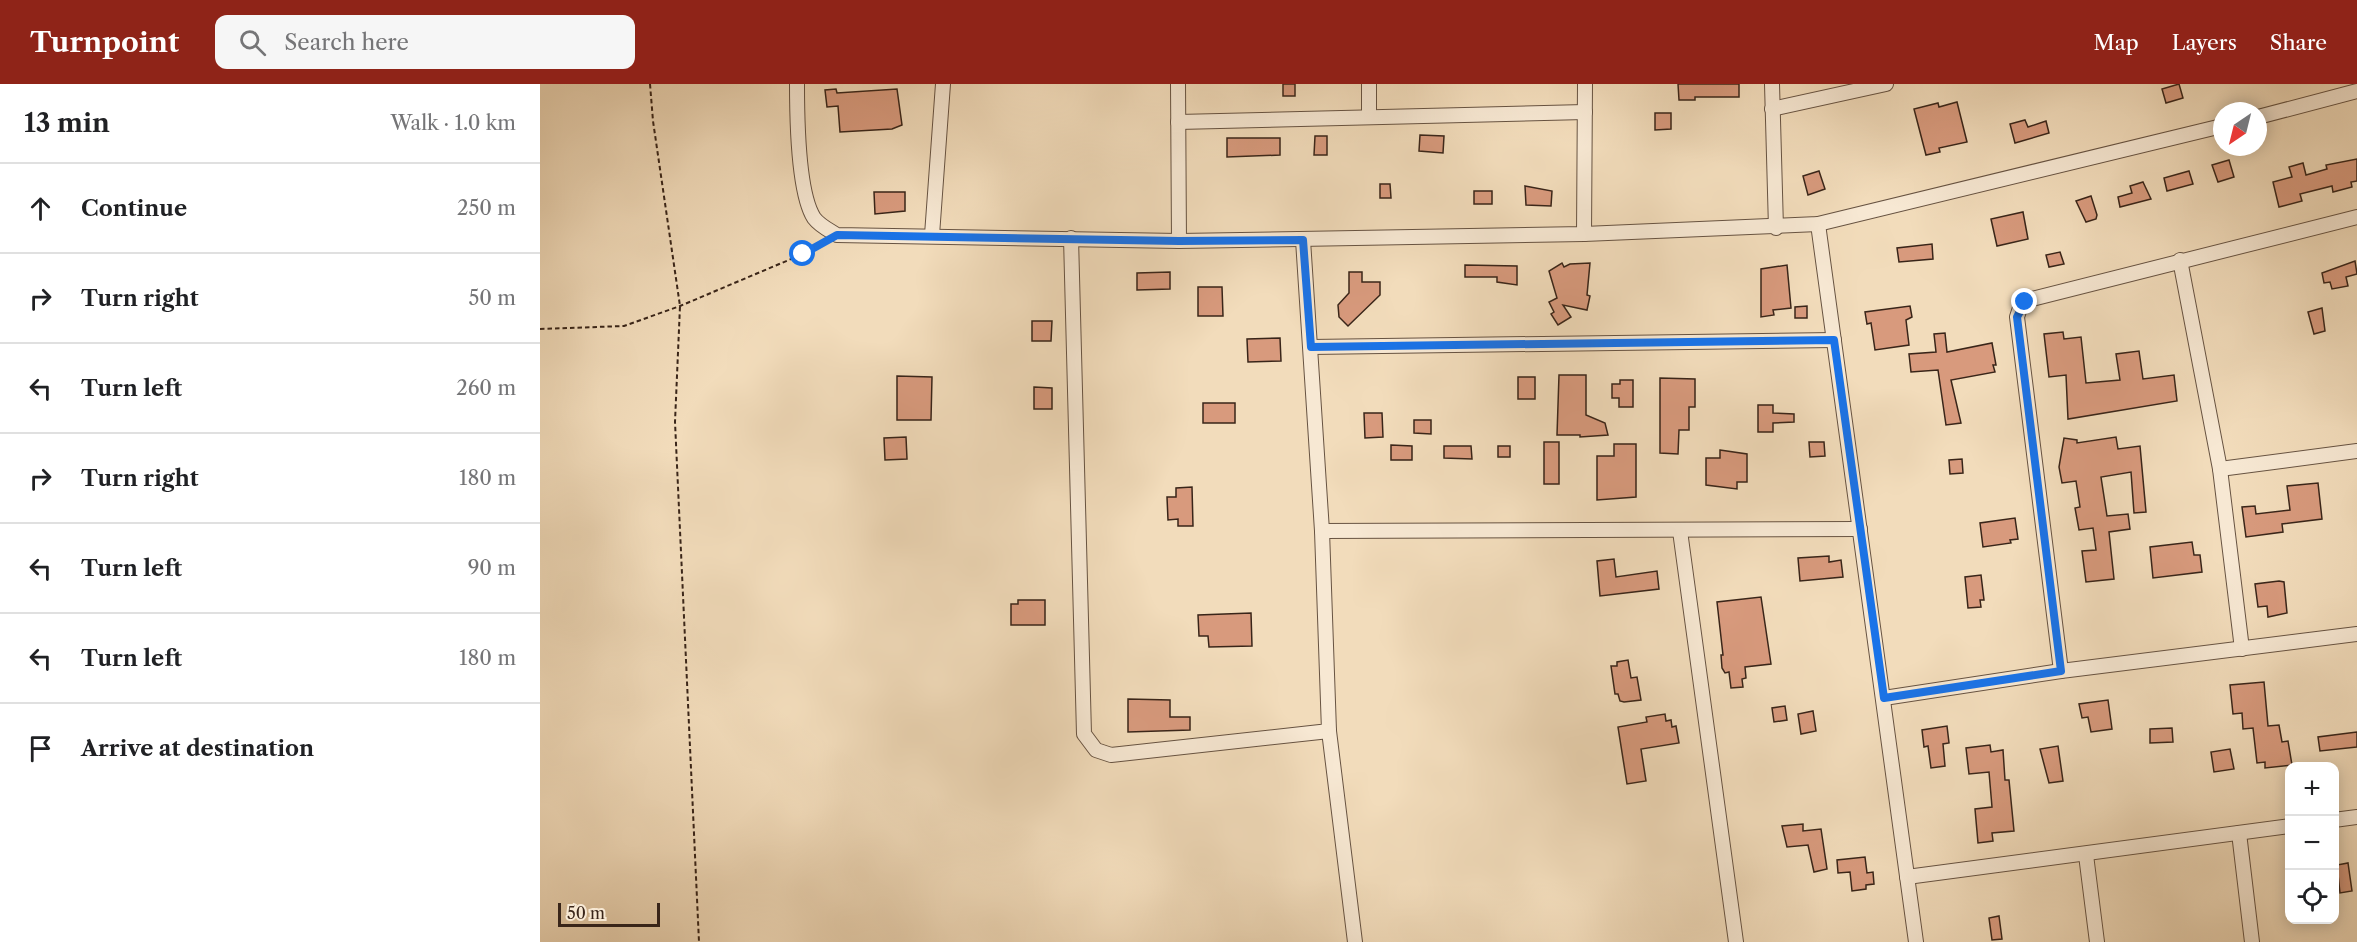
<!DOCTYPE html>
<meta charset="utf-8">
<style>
:root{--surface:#fff;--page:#f6f6f6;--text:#202124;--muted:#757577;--line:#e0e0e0;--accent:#8f2418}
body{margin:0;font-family:"Libre Caslon Text",serif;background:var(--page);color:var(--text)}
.controls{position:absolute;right:18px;bottom:18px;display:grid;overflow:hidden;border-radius:12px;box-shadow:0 3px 15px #0003}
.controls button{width:54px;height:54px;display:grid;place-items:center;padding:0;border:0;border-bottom:2px solid var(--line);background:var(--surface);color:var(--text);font:30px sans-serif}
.compass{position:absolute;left:1673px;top:18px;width:54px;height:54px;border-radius:50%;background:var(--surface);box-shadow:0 3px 15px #0003;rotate:215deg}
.scale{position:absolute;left:18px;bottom:15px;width:102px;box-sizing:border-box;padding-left:6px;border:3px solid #392519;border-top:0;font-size:16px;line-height:21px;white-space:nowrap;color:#392519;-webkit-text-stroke:4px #f7e8d3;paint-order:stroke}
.stop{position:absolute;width:18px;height:18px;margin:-14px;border:4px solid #1a73e8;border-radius:50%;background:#fff}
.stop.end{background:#1a73e8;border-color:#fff;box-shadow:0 2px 6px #0008}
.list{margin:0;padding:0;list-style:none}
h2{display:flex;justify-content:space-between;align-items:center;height:78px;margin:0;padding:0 24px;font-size:26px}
h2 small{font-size:20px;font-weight:400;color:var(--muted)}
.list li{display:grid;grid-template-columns:39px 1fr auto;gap:18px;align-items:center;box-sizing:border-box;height:90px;padding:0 24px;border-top:2px solid var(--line)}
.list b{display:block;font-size:22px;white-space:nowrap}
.list em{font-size:20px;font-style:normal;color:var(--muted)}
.icon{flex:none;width:33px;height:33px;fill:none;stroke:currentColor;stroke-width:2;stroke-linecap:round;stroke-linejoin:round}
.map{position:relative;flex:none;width:1817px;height:858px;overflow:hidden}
header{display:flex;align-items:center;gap:36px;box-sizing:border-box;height:84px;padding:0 30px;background:var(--accent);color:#fff}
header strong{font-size:28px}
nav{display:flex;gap:33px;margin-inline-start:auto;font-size:21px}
.search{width:420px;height:54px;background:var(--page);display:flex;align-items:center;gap:15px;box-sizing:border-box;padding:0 21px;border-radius:12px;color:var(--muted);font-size:22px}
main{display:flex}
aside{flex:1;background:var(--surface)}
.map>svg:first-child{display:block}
.building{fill:#d89a7d;stroke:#392519;stroke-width:1.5}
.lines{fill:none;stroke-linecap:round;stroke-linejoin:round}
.street-casing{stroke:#675342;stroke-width:16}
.path{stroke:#392519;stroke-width:2;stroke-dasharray:4.5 3;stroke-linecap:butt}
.street{stroke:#f7e8d3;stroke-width:14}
.route{stroke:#1a73e8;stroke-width:8}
</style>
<header>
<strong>Turnpoint</strong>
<div class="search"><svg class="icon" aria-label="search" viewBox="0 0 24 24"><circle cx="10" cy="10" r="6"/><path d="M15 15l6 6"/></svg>Search here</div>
<nav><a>Map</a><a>Layers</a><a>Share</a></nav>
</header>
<main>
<aside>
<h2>13 min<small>Walk · 1.0 km</small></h2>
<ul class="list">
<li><svg class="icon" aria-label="ahead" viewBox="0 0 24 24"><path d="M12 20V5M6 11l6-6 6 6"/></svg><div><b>Continue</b></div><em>250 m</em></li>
<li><svg class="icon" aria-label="right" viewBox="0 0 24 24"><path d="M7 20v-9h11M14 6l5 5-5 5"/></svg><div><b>Turn right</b></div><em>50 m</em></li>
<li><svg class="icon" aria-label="left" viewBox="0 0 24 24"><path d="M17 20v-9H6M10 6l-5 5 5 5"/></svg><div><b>Turn left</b></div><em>260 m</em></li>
<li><svg class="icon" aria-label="right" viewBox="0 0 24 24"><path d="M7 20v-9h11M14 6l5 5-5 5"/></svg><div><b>Turn right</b></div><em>180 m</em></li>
<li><svg class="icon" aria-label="left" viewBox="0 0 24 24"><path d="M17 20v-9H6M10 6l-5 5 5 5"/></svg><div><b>Turn left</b></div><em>90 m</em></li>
<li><svg class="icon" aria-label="left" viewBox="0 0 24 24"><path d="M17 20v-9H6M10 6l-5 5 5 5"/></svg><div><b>Turn left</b></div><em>180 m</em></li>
<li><svg class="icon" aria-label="arrive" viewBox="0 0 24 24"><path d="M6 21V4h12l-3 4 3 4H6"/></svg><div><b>Arrive at destination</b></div></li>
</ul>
</aside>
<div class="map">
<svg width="1817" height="858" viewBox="0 0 1817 858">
<rect width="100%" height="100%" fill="#f2dcbb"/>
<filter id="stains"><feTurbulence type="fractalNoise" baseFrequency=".00333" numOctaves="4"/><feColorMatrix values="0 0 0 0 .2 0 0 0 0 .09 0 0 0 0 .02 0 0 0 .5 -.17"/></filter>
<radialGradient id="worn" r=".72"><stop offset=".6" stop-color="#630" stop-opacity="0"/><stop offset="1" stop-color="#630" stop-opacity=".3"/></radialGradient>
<g class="building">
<rect x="743" y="0" width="12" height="12"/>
<path d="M1138,0H1199V13H1155V16H1139Z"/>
<path d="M1639,0L1643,14L1626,19L1622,5Z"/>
<path d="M296,5L297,9L357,5L362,41L352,45L300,48L298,22L287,23L285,6Z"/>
<path d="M1417,18L1427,58L1399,64L1400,68L1386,71L1374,25L1398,19L1399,23Z"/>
<path d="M1115,29H1131V45L1115,46Z"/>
<path d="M1485,36L1488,43L1506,37L1509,49L1475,59L1470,40Z"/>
<path d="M880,51L904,52L903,69L879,67Z"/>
<path d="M775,52H787V71H774Z"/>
<path d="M687,54H740V71L687,73Z"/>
<path d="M1817,75V97L1811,98L1812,103L1793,108L1792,102L1760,110L1762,117L1739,123L1733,98L1752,93L1749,83L1763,79L1766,91L1787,85L1786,81Z"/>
<path d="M1689,76L1694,93L1678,98L1672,81Z"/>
<path d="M1279,87L1285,105L1268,111L1263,92Z"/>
<path d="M1649,87L1653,100L1627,107L1624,94Z"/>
<path d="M1603,98L1611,115L1580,123L1578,113L1592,109L1590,102Z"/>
<path d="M840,100H850L851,114H840Z"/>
<path d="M985,102L1012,107L1011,122L986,121Z"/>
<rect x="934" y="107" width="18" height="13"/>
<path d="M334,108H365V127L335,130Z"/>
<path d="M1551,112L1557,131L1556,135L1546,138L1536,117Z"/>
<path d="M1483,128L1488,155L1457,162L1451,135Z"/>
<path d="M1392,160L1393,175L1359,178L1357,164Z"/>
<path d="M1520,168L1524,180L1509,183L1506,171Z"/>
<path d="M1815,177L1817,190L1806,193L1808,202L1792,205L1790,198L1784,199L1782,189Z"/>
<path d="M1022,179L1024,183L1030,180L1050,179L1047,211L1050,212L1047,226L1023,221L1031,233L1018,241L1011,230L1014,228L1009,218L1017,214L1009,187Z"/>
<path d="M925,181L977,182V201L957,198V193H925Z"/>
<path d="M1247,181L1251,224L1233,226L1234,231L1221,233V185Z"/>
<path d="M630,188V205L597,206V189Z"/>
<path d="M809,188H822V198H840V211L808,242L799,233L798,221L809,209Z"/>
<path d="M658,203H682L683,232H658Z"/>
<path d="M1267,222V234H1255V223Z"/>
<path d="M1370,222L1372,233L1366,236L1369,261L1335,266L1331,239L1327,240L1325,228Z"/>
<path d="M1782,224L1785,247L1774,250L1768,228Z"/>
<path d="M492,237H512L511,257H492Z"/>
<path d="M1523,248L1524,255L1541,253L1546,299L1580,296L1576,270L1599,267L1603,295L1634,291L1637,317L1528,335L1526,291L1509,293L1504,250Z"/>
<path d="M1405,249L1407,268L1452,259L1456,281H1453L1455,288L1411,296L1421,339L1406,341L1398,286L1371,288L1369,270L1396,268L1394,250Z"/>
<path d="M740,254L741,277L708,278L707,255Z"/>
<path d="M1019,291H1046V331L1065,339L1068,351L1040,353V351H1017Z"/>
<path d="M357,292L392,293L391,336H357Z"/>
<rect x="978" y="293" width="17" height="22"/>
<path d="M1120,294L1155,295V323H1149V346H1139L1138,370L1120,369Z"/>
<path d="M1080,296H1093V323H1079V314H1072V300H1080Z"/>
<path d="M494,303L512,304V325H494Z"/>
<rect x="663" y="319" width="32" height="20"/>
<path d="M1218,321H1233V329L1254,330V338L1233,339V348H1218Z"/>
<path d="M824,329H842L843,353L825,354Z"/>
<path d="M874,336H891V350L874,349Z"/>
<path d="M366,353L367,375L345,376L344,354Z"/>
<path d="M1576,353L1578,365L1600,362L1606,428L1594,429L1591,388L1561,393L1567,432L1588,430L1590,445L1569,448L1574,495L1546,498L1542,467L1556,466L1553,444L1539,446L1535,424L1540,423L1536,397L1522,399L1519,383L1524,354L1537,356V359Z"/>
<rect x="1004" y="358" width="15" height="42"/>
<path d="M1269,358H1284L1285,372L1270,373Z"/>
<path d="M1074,360H1096V413L1057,416V372H1074Z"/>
<path d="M851,361L872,362V376H851Z"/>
<path d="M904,362H931L932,375L904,374Z"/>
<rect x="958" y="362" width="12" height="11"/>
<path d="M1180,366L1207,370V398H1197V405L1166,401V374H1180Z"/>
<path d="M1422,375L1423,389L1410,390L1409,376Z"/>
<path d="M1778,399L1782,435L1742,440L1743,448L1706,453L1702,423L1715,422L1716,430L1750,426L1747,402Z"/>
<path d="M652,403L653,442H638V435L628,436L627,413H636V404Z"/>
<path d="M1475,434L1478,455L1470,456L1471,459L1443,463L1440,439Z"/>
<path d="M1652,458L1654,471H1660L1662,488L1613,494L1610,463Z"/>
<path d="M1289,472V478L1301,476L1303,493L1260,497L1258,474Z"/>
<path d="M1074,475L1076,493L1117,487L1119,505L1060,512L1057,477Z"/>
<path d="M1441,491L1444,516H1440L1441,523L1428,524L1425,493Z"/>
<path d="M1739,497L1744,498L1747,529L1728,533L1727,522L1718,523L1715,500Z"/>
<path d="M1221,513L1231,580L1205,583L1206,594L1202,595L1203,603L1191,604L1189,588L1185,589L1182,584L1181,571H1183L1177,518Z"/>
<path d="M478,516H505V541H471V520H478Z"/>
<path d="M711,529L712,562L669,563L668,552H659L658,531Z"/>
<path d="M1088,576L1091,594L1097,593L1101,616L1084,618L1080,617L1078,610H1075L1071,582H1077V578Z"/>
<path d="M1724,598L1728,642L1739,641L1742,658L1748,657L1752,681L1725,684V678L1717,679L1713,644L1703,645L1702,629L1693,630L1690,601Z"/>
<path d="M588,615L630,616V633H650V646L588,648Z"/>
<path d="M1568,616L1572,645L1551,648L1548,633L1542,634L1539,620Z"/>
<path d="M1245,622L1247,636L1234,638L1232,624Z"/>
<path d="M1273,627L1276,647L1261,650L1258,630Z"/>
<path d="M1125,630L1126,637L1131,636L1132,643L1136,642L1139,659L1101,665L1106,697L1087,700L1078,643L1107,638L1106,633Z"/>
<path d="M1407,642L1409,659L1403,660L1405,682L1391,684L1388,662L1384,663L1382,646Z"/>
<path d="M1632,644L1633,658L1610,659V645Z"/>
<path d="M1817,648V663L1780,667L1778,653Z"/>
<path d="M1450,661L1451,668L1463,666L1465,696H1469L1474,747L1452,749L1453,757L1438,759L1435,725L1452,723L1449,688L1429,690L1426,664Z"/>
<path d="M1518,662L1523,697L1509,699L1500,665Z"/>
<path d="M1690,665L1694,685L1674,688L1671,668Z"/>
<path d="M1263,740V747L1281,745L1287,785L1274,788L1268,761L1247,763L1242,742Z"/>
<path d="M1325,773L1327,789L1333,788L1334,800L1326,801V805L1312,807L1310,788L1298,789L1297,776Z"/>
<path d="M1808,779L1812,807L1800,809L1797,781Z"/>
<path d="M1459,832L1462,855L1452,856L1449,834Z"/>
</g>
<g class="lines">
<defs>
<g id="street">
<path d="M257,0C257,31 258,109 274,134C280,142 289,146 297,151L639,157L1044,150L1278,140L1682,42"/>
<path d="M638,0L639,157"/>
<path d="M829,0V33"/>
<path d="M1232,0L1236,144"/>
<path d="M1232,25L1346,0"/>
<path d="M1718,33L1817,7"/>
<path d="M638,38L1045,28"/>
<path d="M1278,140L1376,858"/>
<path d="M1044,150L1045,0"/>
<path d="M392,151L403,0"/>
<path d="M531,154L544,650L556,666L571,671L789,647L782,447L763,156"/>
<path d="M1640,176L1680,385L1702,565"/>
<path d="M771,263L1294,256"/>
<path d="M1680,385L1817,367"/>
<path d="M782,447L1320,445"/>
<path d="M1140,447L1196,858"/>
<path d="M1521,587L1477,233L1480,224L1492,215L1817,133"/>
<path d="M1344,614L1521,587L1817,550"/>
<path d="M789,647L815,858"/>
<path d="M1794,736L1817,733"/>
<path d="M1699,749L1712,858"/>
<path d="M1546,771L1557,858"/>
<path d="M1367,793L1750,742"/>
</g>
</defs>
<use href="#street" class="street-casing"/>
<g class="path">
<path d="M110,0L113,37L140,222L135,338L159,858"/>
<path d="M0,245L84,242L140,222L263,170L283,158"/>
</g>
<use href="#street" class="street"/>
</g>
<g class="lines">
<path class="route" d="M263,170L297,151L639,157L763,156L771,263L1294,256L1344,614L1521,587L1477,233L1485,218"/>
</g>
<rect width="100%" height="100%" filter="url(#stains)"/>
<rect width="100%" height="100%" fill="url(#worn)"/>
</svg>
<div class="controls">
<button>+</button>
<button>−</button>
<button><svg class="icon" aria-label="locate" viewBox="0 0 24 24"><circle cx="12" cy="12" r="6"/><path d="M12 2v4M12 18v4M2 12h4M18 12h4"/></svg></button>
</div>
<svg class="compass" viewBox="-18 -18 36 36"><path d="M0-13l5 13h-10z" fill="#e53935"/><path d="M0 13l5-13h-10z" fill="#757577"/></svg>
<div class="scale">50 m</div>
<div class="stop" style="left:263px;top:170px"></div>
<div class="stop end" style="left:1485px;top:218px"></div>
</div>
</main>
